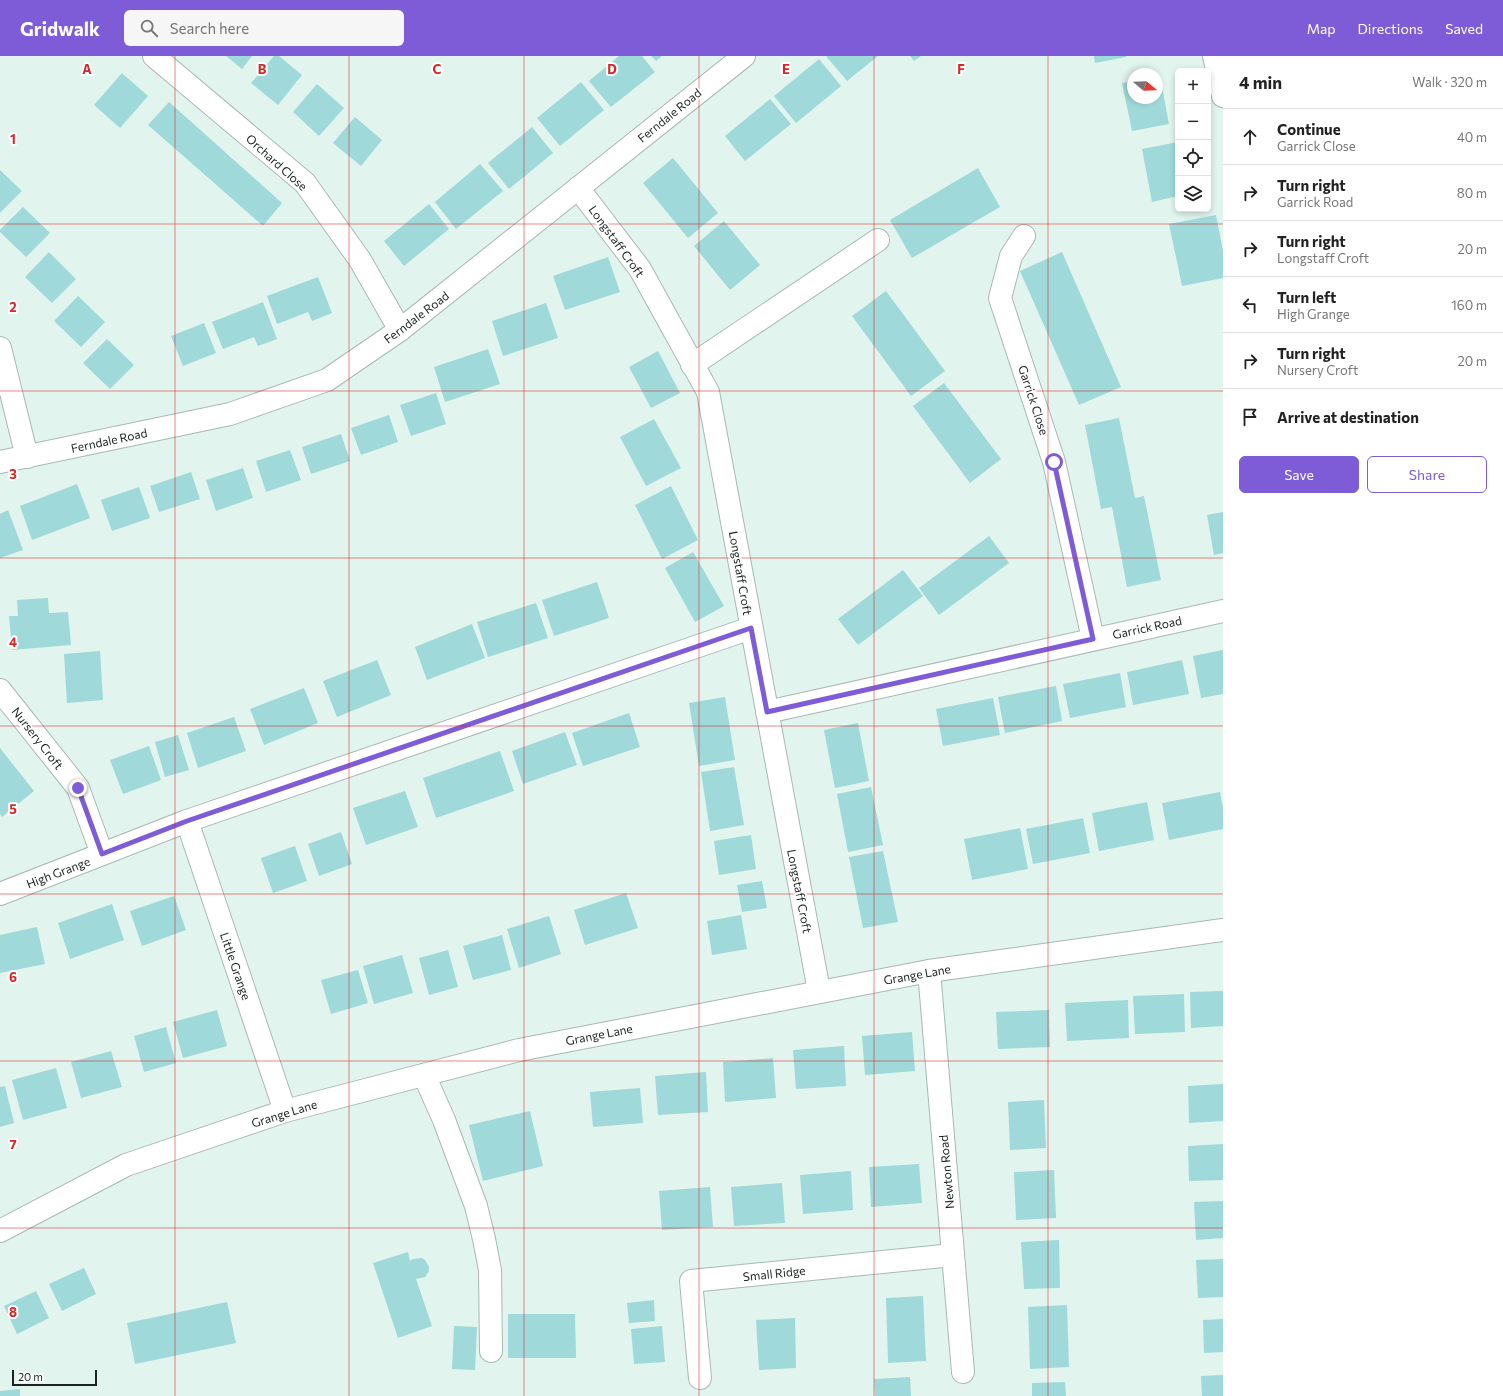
<!DOCTYPE html>
<meta charset="utf-8">
<style>
:root{--surface:#fff;--page:#f6f6f6;--text:#222;--muted:#767676;--line:#e0e0e0;--accent:#7f5cd7}
body{margin:0;font-family:Commissioner,sans-serif;background:var(--page);color:var(--text)}
.controls{position:absolute;right:12px;top:12px;display:grid;overflow:hidden;border-radius:6px;box-shadow:0 2px 6px #0003}
.controls button{width:36px;height:36px;display:grid;place-items:center;padding:0;border:0;border-bottom:1px solid var(--line);background:var(--surface);color:var(--text);font:20px sans-serif}
.compass{position:absolute;left:1127px;top:12px;width:36px;height:36px;border-radius:50%;background:var(--surface);box-shadow:0 2px 6px #0003;rotate:109deg}
.scale{position:absolute;left:12px;bottom:10px;width:85px;box-sizing:border-box;padding-left:4px;border:2px solid #1b2220;border-top:0;font-size:11px;line-height:14px;white-space:nowrap;color:#1b2220;-webkit-text-stroke:3px #fff;paint-order:stroke}
.stop{position:absolute;width:12px;height:12px;margin:-9px;border:3px solid #7f5cd7;border-radius:50%;background:#fff}
.stop.end{background:#7f5cd7;border-color:#fff;box-shadow:0 1px 4px #0008}
.list{margin:0;padding:0;list-style:none}
h2{display:flex;justify-content:space-between;align-items:center;height:52px;margin:0;padding:0 16px;font-size:17px}
h2 small{font-size:13px;font-weight:400;color:var(--muted)}
.list li{display:grid;grid-template-columns:26px 1fr auto;gap:12px;align-items:center;box-sizing:border-box;height:56px;padding:0 16px;border-top:1px solid var(--line)}
.list b{display:block;font-size:15px;white-space:nowrap}
.list p{margin:0;font-size:13px;white-space:nowrap;color:var(--muted)}
.list em{font-size:13px;font-style:normal;color:var(--muted)}
.actions{display:flex;gap:8px;padding:12px 16px}
.actions a{flex:1;padding:9px 0;border:1px solid var(--accent);border-radius:6px;text-align:center;font-size:14px;color:var(--accent)}
.actions .main{background:var(--accent);color:#fff}
.icon{flex:none;width:22px;height:22px;fill:none;stroke:currentColor;stroke-width:2;stroke-linecap:round;stroke-linejoin:round}
.map{position:relative;flex:none;width:1223px;height:1340px;overflow:hidden}
header{display:flex;align-items:center;gap:24px;box-sizing:border-box;height:56px;padding:0 20px;background:var(--accent);color:#fff}
header strong{font-size:19px}
nav{display:flex;gap:22px;margin-inline-start:auto;font-size:14px}
.search{width:280px;height:36px;background:var(--page);display:flex;align-items:center;gap:10px;box-sizing:border-box;padding:0 14px;border-radius:6px;color:var(--muted);font-size:15px}
main{display:flex}
aside{flex:1;background:var(--surface)}
.map>svg:first-child{display:block}
.building{fill:#9fd9d9}
.lines{fill:none;stroke-linecap:round;stroke-linejoin:round}
.minor-casing{stroke:#a8b9b2;stroke-width:24}
.minor{stroke:#fff;stroke-width:22}
.route{stroke:#7f5cd7;stroke-width:5}
.grid{fill:none;stroke:#d62828;stroke-width:1;stroke-opacity:0.55}
.labels{text-anchor:middle;dominant-baseline:central;stroke-width:4;stroke-linejoin:round;paint-order:stroke}
.street-label{font-size:12px;fill:#1b2220;stroke:#fff}
.grid-label{font-size:13px;text-anchor:middle;font-weight:bold;fill:#d62828;stroke:#fff;stroke-width:4;stroke-linejoin:round;paint-order:stroke}
</style>
<header>
<strong>Gridwalk</strong>
<div class="search"><svg class="icon" aria-label="search" viewBox="0 0 24 24"><circle cx="10" cy="10" r="6"/><path d="M15 15l6 6"/></svg>Search here</div>
<nav><a>Map</a><a>Directions</a><a>Saved</a></nav>
</header>
<main>
<div class="map">
<svg width="1223" height="1340" viewBox="0 0 1223 1340">
<rect width="100%" height="100%" fill="#e2f4ee"/>
<g class="building">
<path d="M226,0H252L242,13Z"/>
<path d="M274,0H279L302,19L278,49L251,27Z"/>
<path d="M619,0H642L655,16L611,51L589,25Z"/>
<path d="M651,0H662L656,5Z"/>
<path d="M826,0H878L847,25Z"/>
<path d="M910,0H921L914,5Z"/>
<path d="M1094,0H1126V1L1095,7Z"/>
<path d="M819,3L841,30L796,67L774,40Z"/>
<path d="M122,17L148,40L120,72L94,49Z"/>
<path d="M1160,20L1169,68L1132,75L1122,27L1133,25V42H1157V21Z"/>
<path d="M581,26L604,54L560,90L537,62Z"/>
<path d="M317,28L344,52L319,80L293,56Z"/>
<path d="M770,43L791,68L745,105L725,80Z"/>
<path d="M169,46L282,147L263,170L148,69Z"/>
<path d="M355,61L382,84L361,110L333,87Z"/>
<path d="M532,71L553,97L509,133L488,107Z"/>
<path d="M1178,86V140L1152,146L1142,93Z"/>
<path d="M673,102L718,157L688,182L643,127Z"/>
<path d="M480,108L503,135L456,173L435,146Z"/>
<path d="M978,112L1000,151L912,202L890,164Z"/>
<path d="M0,114L22,135L0,157Z"/>
<path d="M429,148L449,173L404,210L384,185Z"/>
<path d="M23,151L50,177L26,201L0,176V174Z"/>
<path d="M1216,159L1223,195V222L1182,230L1169,168Z"/>
<path d="M724,165L760,209L730,234L694,190Z"/>
<path d="M49,196L76,223L52,247L25,221Z"/>
<path d="M1062,196L1121,331L1079,349L1020,215Z"/>
<path d="M608,201L620,236L565,254L553,220Z"/>
<path d="M318,221L332,257L312,265L308,256L277,268L267,240Z"/>
<path d="M886,235L945,315L911,340L852,260Z"/>
<path d="M78,240L105,266L81,291L54,265Z"/>
<path d="M263,246L277,283L258,290L254,281L223,293L212,266Z"/>
<path d="M546,247L558,282L503,300L492,265Z"/>
<path d="M204,267L216,297L183,310L171,280Z"/>
<path d="M107,283L134,309L110,333L83,307Z"/>
<path d="M488,293L500,328L445,346L434,311Z"/>
<path d="M658,295L680,337L651,352L629,311Z"/>
<path d="M944,327L1001,403L970,427L913,350Z"/>
<path d="M436,337L446,368L411,380L400,349Z"/>
<path d="M389,359L398,386L361,399L351,372Z"/>
<path d="M1119,362L1135,442L1144,440L1161,524L1127,531L1112,451L1101,453L1085,369Z"/>
<path d="M654,363L681,412L646,430L620,381Z"/>
<path d="M341,378L350,405L311,418L302,391Z"/>
<path d="M290,394L301,424L266,436L256,405Z"/>
<path d="M243,412L253,442L216,455L206,424Z"/>
<path d="M191,416L200,443L159,456L150,430Z"/>
<path d="M77,428L90,462L32,484L20,450Z"/>
<path d="M671,430L698,484L662,503L635,449Z"/>
<path d="M139,431L150,462L112,475L101,444Z"/>
<path d="M8,454L23,494L0,502V458Z"/>
<path d="M1223,456V497L1214,499L1207,459Z"/>
<path d="M989,480L1009,507L939,559L919,532Z"/>
<path d="M693,496L724,550L695,566L665,512Z"/>
<path d="M903,514L923,540L858,589L838,563Z"/>
<path d="M597,526L609,562L554,580L542,544Z"/>
<path d="M48,542L49,557L68,556L71,589L12,594L9,560H18L17,544Z"/>
<path d="M536,547L548,582L488,601L477,566Z"/>
<path d="M472,568L485,602L427,624L415,591Z"/>
<path d="M1223,594V638L1201,642L1193,600Z"/>
<path d="M100,595L103,644L67,647L64,598Z"/>
<path d="M377,604L391,639L337,661L323,625Z"/>
<path d="M1182,604L1189,638L1133,649L1127,616Z"/>
<path d="M1120,617L1126,651L1070,662L1063,628Z"/>
<path d="M1056,630L1062,665L1005,677L998,641Z"/>
<path d="M304,632L318,667L264,689L250,653Z"/>
<path d="M725,641L735,704L699,710L689,647Z"/>
<path d="M993,642L1000,679L943,690L936,653Z"/>
<path d="M629,657L640,691L583,710L572,677Z"/>
<path d="M234,661L246,695L198,712L187,677Z"/>
<path d="M858,667L869,725L835,732L824,674Z"/>
<path d="M565,676L577,709L523,728L512,695Z"/>
<path d="M178,679L189,714L165,721L155,686Z"/>
<path d="M149,690L161,724L123,738L110,704Z"/>
<path d="M0,692L34,735L2,761L0,758Z"/>
<path d="M500,695L514,735L436,762L423,722Z"/>
<path d="M734,711L744,769L710,775L701,716Z"/>
<path d="M871,731L883,789L848,796L837,738Z"/>
<path d="M405,735L418,771L366,789L353,752Z"/>
<path d="M1220,736L1223,752V773L1169,784L1162,747Z"/>
<path d="M1147,746L1154,784L1099,795L1092,757Z"/>
<path d="M1083,762L1090,797L1033,808L1026,773Z"/>
<path d="M1020,772L1028,813L972,824L964,783Z"/>
<path d="M341,776L352,808L319,820L308,788Z"/>
<path d="M751,779L756,813L719,819L714,785Z"/>
<path d="M295,790L307,825L273,837L261,802Z"/>
<path d="M883,795L898,866L863,872L849,801Z"/>
<path d="M762,825L767,852L742,856L737,829Z"/>
<path d="M626,837L638,872L585,889L574,854Z"/>
<path d="M174,840L186,874L142,890L130,855Z"/>
<path d="M112,848L124,884L70,903L58,867Z"/>
<path d="M741,859L747,893L712,899L707,865Z"/>
<path d="M549,860L561,898L519,912L507,873Z"/>
<path d="M37,871L45,908L0,917V879Z"/>
<path d="M502,879L511,914L473,924L463,890Z"/>
<path d="M448,894L458,931L429,939L419,902Z"/>
<path d="M402,899L413,937L374,948L363,910Z"/>
<path d="M358,914L368,947L331,958L321,924Z"/>
<path d="M1223,935V970L1191,972L1190,936Z"/>
<path d="M1184,938L1185,976L1135,978L1133,940Z"/>
<path d="M1128,944L1129,982L1067,985L1065,947Z"/>
<path d="M217,954L227,990L183,1002L173,966Z"/>
<path d="M1049,954L1050,991L998,993L996,956Z"/>
<path d="M166,971L176,1007L144,1016L134,980Z"/>
<path d="M912,976L915,1015L865,1019L862,980Z"/>
<path d="M844,990L846,1030L796,1033L793,994Z"/>
<path d="M111,995L122,1031L81,1042L71,1006Z"/>
<path d="M773,1002L776,1042L725,1046L723,1006Z"/>
<path d="M56,1012L67,1052L23,1064L12,1024Z"/>
<path d="M706,1016L708,1056L658,1059L655,1020Z"/>
<path d="M1223,1028V1065L1189,1067L1188,1030Z"/>
<path d="M5,1030L14,1067L0,1071V1031Z"/>
<path d="M640,1032L643,1067L593,1071L590,1036Z"/>
<path d="M1044,1044L1046,1092L1010,1094L1008,1046Z"/>
<path d="M530,1055L543,1110L483,1125L469,1069Z"/>
<path d="M1223,1088V1124L1189,1125L1188,1090Z"/>
<path d="M919,1108L922,1147L871,1151L869,1111Z"/>
<path d="M1054,1114L1056,1162L1016,1164L1014,1116Z"/>
<path d="M851,1115L853,1154L803,1158L800,1119Z"/>
<path d="M782,1127L785,1167L734,1170L731,1131Z"/>
<path d="M710,1131L713,1171L662,1174L659,1135Z"/>
<path d="M1223,1145V1182L1196,1184L1194,1146Z"/>
<path d="M1059,1184L1060,1232L1024,1233L1021,1186Z"/>
<path d="M408,1196L410,1205L413,1203L422,1202L425,1204L429,1211V1215L425,1221L416,1223L432,1270L398,1282L373,1207Z"/>
<path d="M1223,1203V1241L1198,1242L1196,1204Z"/>
<path d="M84,1212L96,1238L62,1255L49,1228Z"/>
<path d="M36,1235L49,1262L17,1278L4,1250Z"/>
<path d="M923,1240L926,1305L888,1307L886,1242Z"/>
<path d="M654,1244L655,1265L629,1267L627,1247Z"/>
<path d="M227,1246L236,1287L135,1308L127,1267Z"/>
<path d="M1067,1249L1069,1311L1030,1313L1028,1251Z"/>
<path d="M508,1258H575L576,1302H508Z"/>
<path d="M795,1262L796,1312L759,1314L756,1264Z"/>
<path d="M1223,1263V1296L1204,1297L1203,1264Z"/>
<path d="M454,1270L477,1271L475,1314L452,1313Z"/>
<path d="M662,1270L665,1306L634,1308L631,1273Z"/>
<path d="M1223,1319V1340H1202L1201,1320Z"/>
<path d="M910,1321L911,1340H875L874,1323Z"/>
<path d="M1065,1326L1066,1340H1032V1327Z"/>
<path d="M20,1333V1340H0V1335Z"/>
</g>
<g class="lines">
<defs>
<g id="minor">
<path d="M154,0L305,127L360,204L400,274"/>
<path d="M1214,0L1223,40"/>
<path d="M578,132L640,213L708,336L819,935"/>
<path d="M1024,180L1011,200L1000,242L1054,406L1093,583"/>
<path d="M0,292L27,401"/>
<path d="M692,309L878,184"/>
<path d="M0,406L230,358L327,324L400,274L744,0"/>
<path d="M0,634L78,732L102,798"/>
<path d="M767,656L1223,555"/>
<path d="M187,765L285,1055"/>
<path d="M0,838L187,765L751,572"/>
<path d="M929,915L963,1316"/>
<path d="M424,1019L444,1064L476,1150L484,1183L490,1214L491,1295"/>
<path d="M0,1175L126,1109L285,1055L519,994L929,915L1223,874"/>
<path d="M700,1322L691,1225L953,1199"/>
</g>
</defs>
<use href="#minor" class="minor-casing"/>
<use href="#minor" class="minor"/>
</g>
<g class="lines">
<path class="route" d="M78,732L102,798L187,765L751,572L767,656L1093,583L1054,406"/>
</g>
<path class="grid" d="M175,0V1340M349,0V1340M524,0V1340M699,0V1340M874,0V1340M1048,0V1340M0,168H1223M0,335H1223M0,502H1223M0,670H1223M0,838H1223M0,1005H1223M0,1172H1223"/>
<g class="labels">
<g class="street-label">
<text transform="translate(669 59) rotate(-39)">Ferndale Road</text>
<text transform="translate(277 106) rotate(42)">Orchard Close</text>
<text transform="translate(617 185) rotate(54)">Longstaff Croft</text>
<text transform="translate(416 261) rotate(-37)">Ferndale Road</text>
<text transform="translate(1034 344) rotate(72)">Garrick Close</text>
<text transform="translate(109 384) rotate(-12)">Ferndale Road</text>
<text transform="translate(741 517) rotate(80)">Longstaff Croft</text>
<text transform="translate(1147 571) rotate(-12)">Garrick Road</text>
<text transform="translate(38 682) rotate(52)">Nursery Croft</text>
<text transform="translate(58 816) rotate(-21)">High Grange</text>
<text transform="translate(800 835) rotate(79)">Longstaff Croft</text>
<text transform="translate(236 910) rotate(71)">Little Grange</text>
<text transform="translate(917 918) rotate(-10)">Grange Lane</text>
<text transform="translate(599 978) rotate(-11)">Grange Lane</text>
<text transform="translate(284 1057) rotate(-17)">Grange Lane</text>
<text transform="translate(946 1116) rotate(-95)">Newton Road</text>
<text transform="translate(774 1217) rotate(-6)">Small Ridge</text>
</g>
</g>
<g class="grid-label">
<text x="87" y="18">A</text>
<text x="262" y="18">B</text>
<text x="437" y="18">C</text>
<text x="612" y="18">D</text>
<text x="786" y="18">E</text>
<text x="961" y="18">F</text>
<text x="13" y="88">1</text>
<text x="13" y="256">2</text>
<text x="13" y="423">3</text>
<text x="13" y="591">4</text>
<text x="13" y="758">5</text>
<text x="13" y="926">6</text>
<text x="13" y="1093">7</text>
<text x="13" y="1261">8</text>
</g>
</svg>
<div class="controls">
<button>+</button>
<button>−</button>
<button><svg class="icon" aria-label="locate" viewBox="0 0 24 24"><circle cx="12" cy="12" r="6"/><path d="M12 2v4M12 18v4M2 12h4M18 12h4"/></svg></button>
<button><svg class="icon" aria-label="layers" viewBox="0 0 24 24"><path d="M12 4l9 5-9 5-9-5zM3 14l9 5 9-5"/></svg></button>
</div>
<svg class="compass" viewBox="-18 -18 36 36"><path d="M0-13l5 13h-10z" fill="#e53935"/><path d="M0 13l5-13h-10z" fill="#767676"/></svg>
<div class="scale">20 m</div>
<div class="stop" style="left:1054px;top:406px"></div>
<div class="stop end" style="left:78px;top:732px"></div>
</div>
<aside>
<h2>4 min<small>Walk · 320 m</small></h2>
<ul class="list">
<li><svg class="icon" aria-label="ahead" viewBox="0 0 24 24"><path d="M12 20V5M6 11l6-6 6 6"/></svg><div><b>Continue</b><p>Garrick Close</p></div><em>40 m</em></li>
<li><svg class="icon" aria-label="right" viewBox="0 0 24 24"><path d="M7 20v-9h11M14 6l5 5-5 5"/></svg><div><b>Turn right</b><p>Garrick Road</p></div><em>80 m</em></li>
<li><svg class="icon" aria-label="right" viewBox="0 0 24 24"><path d="M7 20v-9h11M14 6l5 5-5 5"/></svg><div><b>Turn right</b><p>Longstaff Croft</p></div><em>20 m</em></li>
<li><svg class="icon" aria-label="left" viewBox="0 0 24 24"><path d="M17 20v-9H6M10 6l-5 5 5 5"/></svg><div><b>Turn left</b><p>High Grange</p></div><em>160 m</em></li>
<li><svg class="icon" aria-label="right" viewBox="0 0 24 24"><path d="M7 20v-9h11M14 6l5 5-5 5"/></svg><div><b>Turn right</b><p>Nursery Croft</p></div><em>20 m</em></li>
<li><svg class="icon" aria-label="arrive" viewBox="0 0 24 24"><path d="M6 21V4h12l-3 4 3 4H6"/></svg><div><b>Arrive at destination</b></div></li>
</ul>
<div class="actions"><a class="main">Save</a><a>Share</a></div>
</aside>
</main>
